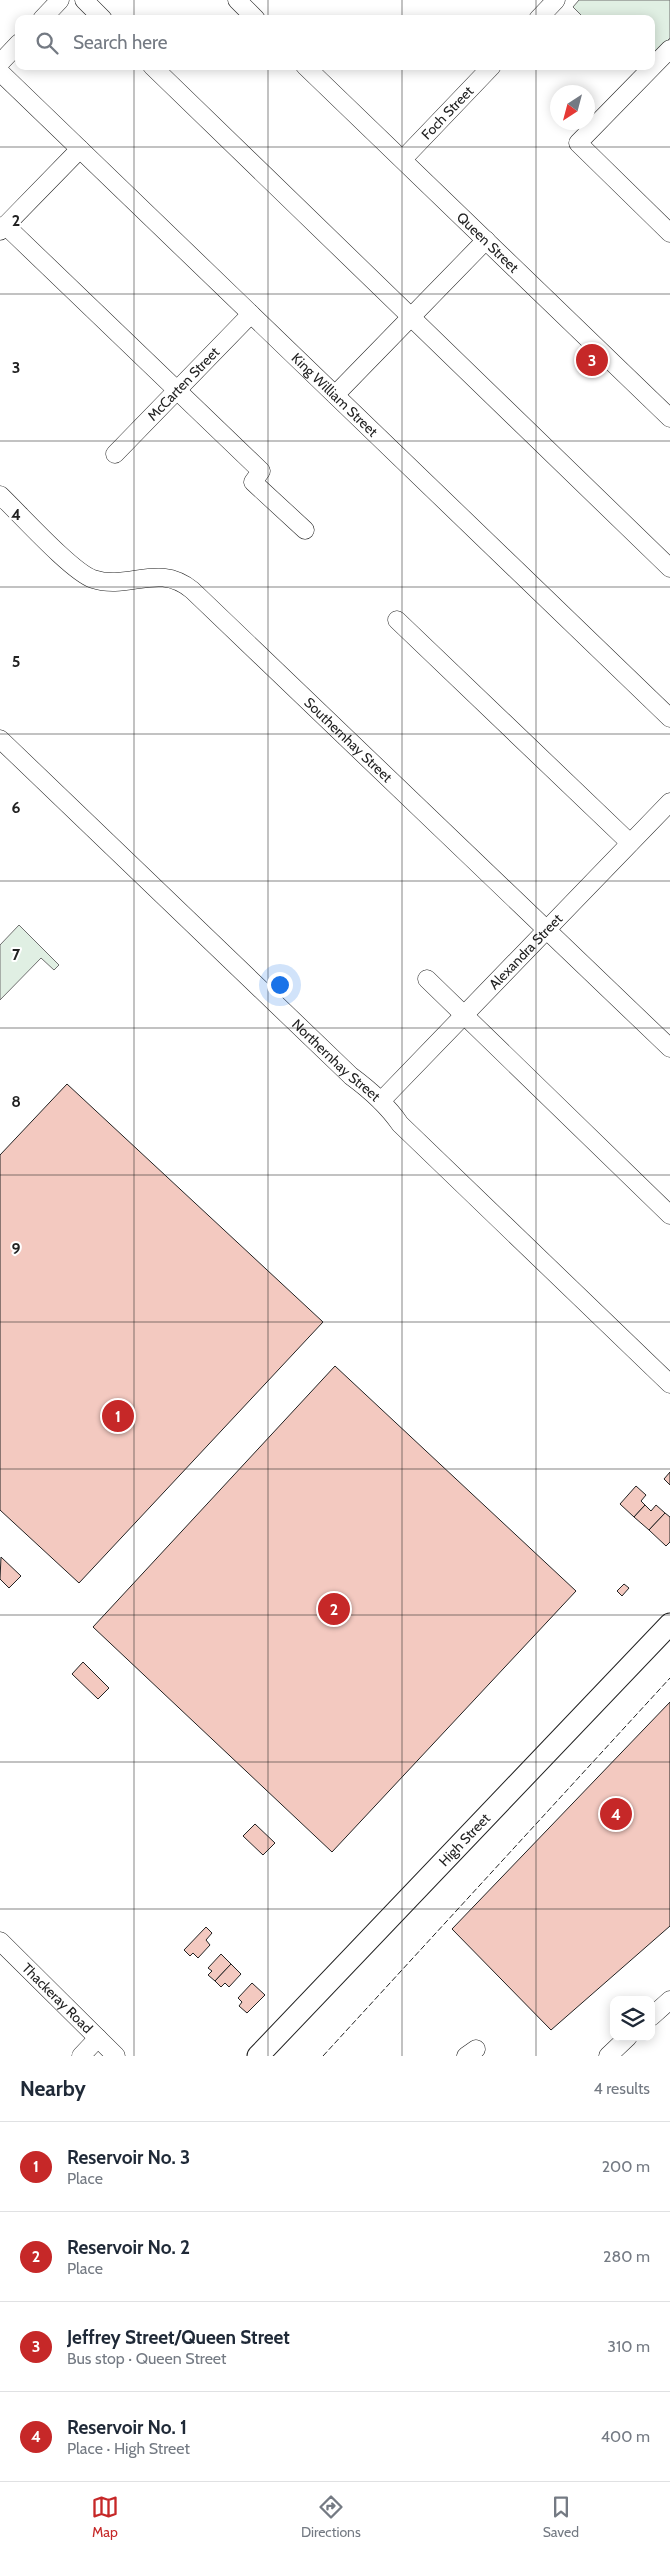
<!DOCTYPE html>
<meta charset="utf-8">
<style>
:root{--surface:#fff;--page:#f6f6f7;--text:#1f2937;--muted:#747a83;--line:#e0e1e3;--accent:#c62828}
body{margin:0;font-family:Cabin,sans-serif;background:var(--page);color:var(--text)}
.controls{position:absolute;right:15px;bottom:15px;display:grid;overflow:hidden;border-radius:10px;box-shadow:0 2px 12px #0003}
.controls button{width:45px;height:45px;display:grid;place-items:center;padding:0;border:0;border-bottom:1px solid var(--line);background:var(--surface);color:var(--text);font:25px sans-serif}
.compass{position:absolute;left:550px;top:85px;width:45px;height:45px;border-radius:50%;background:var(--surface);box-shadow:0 2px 12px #0003;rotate:216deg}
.you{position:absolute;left:279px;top:984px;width:18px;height:18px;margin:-12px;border:4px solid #fff;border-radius:50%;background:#1a73e8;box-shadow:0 0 0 8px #1a73e833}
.badge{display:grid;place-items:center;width:32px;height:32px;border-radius:50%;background:var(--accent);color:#fff;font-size:16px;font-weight:700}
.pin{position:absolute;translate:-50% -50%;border:2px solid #fff;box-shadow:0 1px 5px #0006}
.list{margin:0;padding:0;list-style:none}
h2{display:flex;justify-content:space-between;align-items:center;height:65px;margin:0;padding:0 20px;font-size:21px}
h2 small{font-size:16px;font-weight:400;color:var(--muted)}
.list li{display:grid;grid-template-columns:32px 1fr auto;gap:15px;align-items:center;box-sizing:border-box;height:90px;padding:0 20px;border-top:1px solid var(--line)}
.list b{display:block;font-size:19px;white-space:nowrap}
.list p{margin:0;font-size:16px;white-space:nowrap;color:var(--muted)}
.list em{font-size:16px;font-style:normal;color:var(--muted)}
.icon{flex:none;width:28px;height:28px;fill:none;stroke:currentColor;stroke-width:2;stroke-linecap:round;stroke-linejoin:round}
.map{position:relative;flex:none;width:670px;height:2056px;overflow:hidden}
.search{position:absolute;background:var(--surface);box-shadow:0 2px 12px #0003;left:15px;right:15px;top:15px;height:55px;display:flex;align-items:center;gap:12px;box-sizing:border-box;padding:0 18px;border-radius:10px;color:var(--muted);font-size:19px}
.sheet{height:425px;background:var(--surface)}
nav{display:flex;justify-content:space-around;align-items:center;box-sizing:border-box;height:70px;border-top:1px solid var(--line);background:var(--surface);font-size:14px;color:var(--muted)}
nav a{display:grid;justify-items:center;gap:2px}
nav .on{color:var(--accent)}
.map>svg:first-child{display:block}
.green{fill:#e0efe3;stroke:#6f6f6f}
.building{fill:#f3c9c0;stroke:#222}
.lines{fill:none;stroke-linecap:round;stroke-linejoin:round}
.minor-casing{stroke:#222;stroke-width:19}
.major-casing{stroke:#222;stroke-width:23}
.minor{stroke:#fff;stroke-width:18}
.major{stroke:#fff;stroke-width:21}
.fence{stroke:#222;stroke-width:1;stroke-dasharray:6 2.5;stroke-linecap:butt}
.grid{fill:none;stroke:#222;stroke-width:1;stroke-opacity:0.55}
.labels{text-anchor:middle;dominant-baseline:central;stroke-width:4;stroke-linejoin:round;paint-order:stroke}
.street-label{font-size:14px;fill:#222;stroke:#fff}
.grid-label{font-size:16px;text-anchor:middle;font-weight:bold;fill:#222;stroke:#fff;stroke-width:4;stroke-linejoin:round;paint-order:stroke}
</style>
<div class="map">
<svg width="670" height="2056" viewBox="0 0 670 2056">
<rect width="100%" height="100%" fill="#fff"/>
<g class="green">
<path d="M579,0H670V38L651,57V19H585L573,7Z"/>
<path d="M19,925L59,965L54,970L41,958L0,1000V945Z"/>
</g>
<g class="building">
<path d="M67,1084L323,1322L79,1583L0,1510V1155Z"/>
<path d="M335,1366L576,1591L332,1852L93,1627Z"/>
<path d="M670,1472V1485L664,1479Z"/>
<path d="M636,1486L646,1495L641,1501L645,1505L634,1517L620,1504Z"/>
<path d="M645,1505L651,1511L656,1505L665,1513L649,1530L634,1517Z"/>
<path d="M665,1513L670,1517V1542L666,1546L649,1530Z"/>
<path d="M1,1557L21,1576L9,1588L0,1579Z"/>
<path d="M624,1584L629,1588L622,1596L617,1591Z"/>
<path d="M83,1662L109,1688L98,1699L72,1674Z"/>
<path d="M670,1702V1926L551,2030L452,1929Z"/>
<path d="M255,1824L275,1843L263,1855L243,1836Z"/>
<path d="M206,1927L212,1933L206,1940L210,1945L198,1958L193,1953L190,1956L184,1950Z"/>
<path d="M221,1954L231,1964L215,1981L208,1975L212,1971L208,1968Z"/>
<path d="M231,1964L241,1974L229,1987L225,1983L221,1987L215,1981Z"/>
<path d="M252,1983L265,1995L247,2013L239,2006L242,2002L238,1998Z"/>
</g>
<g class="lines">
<defs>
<g id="minor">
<path d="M84,0L103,19"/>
<path d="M237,0L256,19"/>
<path d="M42,19L60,0"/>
<path d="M538,19L556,0"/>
<path d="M670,49L578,143L670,233"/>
<path d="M0,63L19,43"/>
<path d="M152,66L670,568"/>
<path id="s1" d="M305,66L670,418"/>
<path id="s2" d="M0,72L670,718"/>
<path id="s3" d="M403,159L492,66"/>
<path d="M5,225L261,471L253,482L305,530"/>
<path d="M0,231L80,149"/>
<path d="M335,395L486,240"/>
<path id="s4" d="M115,454L251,314"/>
<path id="s5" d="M0,495C19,513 72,572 93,579C129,591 158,562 192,590L670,1048"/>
<path d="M397,620L630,843"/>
<path id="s6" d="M0,739L351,1076C370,1090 387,1105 400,1124L670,1384"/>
<path d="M427,979L670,1215"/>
<path id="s7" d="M381,1101L670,802"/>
<path id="s8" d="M0,1941L116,2056"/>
<path d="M651,2017L670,2000"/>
<path d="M81,2056L98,2038"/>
<path d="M466,2056L476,2049"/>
<path d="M608,2056L628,2037"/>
</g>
<g id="major">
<path id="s9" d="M258,2056L670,1624"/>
</g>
</defs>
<use href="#minor" class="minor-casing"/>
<use href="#major" class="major-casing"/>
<use href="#minor" class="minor"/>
<use href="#major" class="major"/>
<path class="fence" d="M323,2056L670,1678"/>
</g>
<path class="grid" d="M134,0V19M268,0V19M402,0V19M536,0V19M134,66V2056M268,66V2056M402,66V2056M536,66V2056M0,147H670M0,294H670M0,441H670M0,587H670M0,734H670M0,881H670M0,1028H670M0,1175H670M0,1322H670M0,1469H670M0,1615H670M0,1762H670M0,1909H670"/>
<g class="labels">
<g class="street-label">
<text stroke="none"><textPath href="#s3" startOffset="64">Foch Street</textPath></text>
<text stroke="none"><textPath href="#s1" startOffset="254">Queen Street</textPath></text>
<text stroke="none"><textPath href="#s4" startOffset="98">McCarten Street</textPath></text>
<text stroke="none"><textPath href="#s2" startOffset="465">King William Street</textPath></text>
<text stroke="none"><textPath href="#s5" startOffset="445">Southernhay Street</textPath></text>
<text stroke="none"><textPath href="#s7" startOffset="208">Alexandra Street</textPath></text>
<text stroke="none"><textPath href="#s6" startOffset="465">Northernhay Street</textPath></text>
<text stroke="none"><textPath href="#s9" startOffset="299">High Street</textPath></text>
<text stroke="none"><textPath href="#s8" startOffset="81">Thackeray Road</textPath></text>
</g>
</g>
<g class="grid-label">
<text x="16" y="226">2</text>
<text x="16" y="373">3</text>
<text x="16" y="520">4</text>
<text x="16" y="667">5</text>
<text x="16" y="813">6</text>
<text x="16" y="960">7</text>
<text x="16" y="1107">8</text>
<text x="16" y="1254">9</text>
</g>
</svg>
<div class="controls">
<button><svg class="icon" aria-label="layers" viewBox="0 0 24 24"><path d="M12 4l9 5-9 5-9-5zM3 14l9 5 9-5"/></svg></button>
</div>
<svg class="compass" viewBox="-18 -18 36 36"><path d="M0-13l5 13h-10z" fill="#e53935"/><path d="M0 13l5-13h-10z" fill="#747a83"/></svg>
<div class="you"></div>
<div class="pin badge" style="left:118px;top:1416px">1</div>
<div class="pin badge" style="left:334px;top:1609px">2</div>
<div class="pin badge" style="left:592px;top:360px">3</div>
<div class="pin badge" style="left:616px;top:1814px">4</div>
<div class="search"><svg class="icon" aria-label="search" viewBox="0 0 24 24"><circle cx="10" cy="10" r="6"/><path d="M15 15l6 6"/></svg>Search here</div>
</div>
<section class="sheet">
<h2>Nearby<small>4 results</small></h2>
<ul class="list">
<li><span class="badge">1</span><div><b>Reservoir No. 3</b><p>Place</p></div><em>200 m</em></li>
<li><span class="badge">2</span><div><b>Reservoir No. 2</b><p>Place</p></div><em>280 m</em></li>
<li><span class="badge">3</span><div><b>Jeffrey Street/Queen Street</b><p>Bus stop · Queen Street</p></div><em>310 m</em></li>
<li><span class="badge">4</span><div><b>Reservoir No. 1</b><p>Place · High Street</p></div><em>400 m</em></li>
</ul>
</section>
<nav>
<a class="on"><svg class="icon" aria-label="map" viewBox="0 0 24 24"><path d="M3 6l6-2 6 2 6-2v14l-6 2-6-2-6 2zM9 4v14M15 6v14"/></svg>Map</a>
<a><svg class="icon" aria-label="directions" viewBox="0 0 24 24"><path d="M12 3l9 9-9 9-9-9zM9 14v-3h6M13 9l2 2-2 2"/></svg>Directions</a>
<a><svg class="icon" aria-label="saved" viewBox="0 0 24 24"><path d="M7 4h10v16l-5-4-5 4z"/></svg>Saved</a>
</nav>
